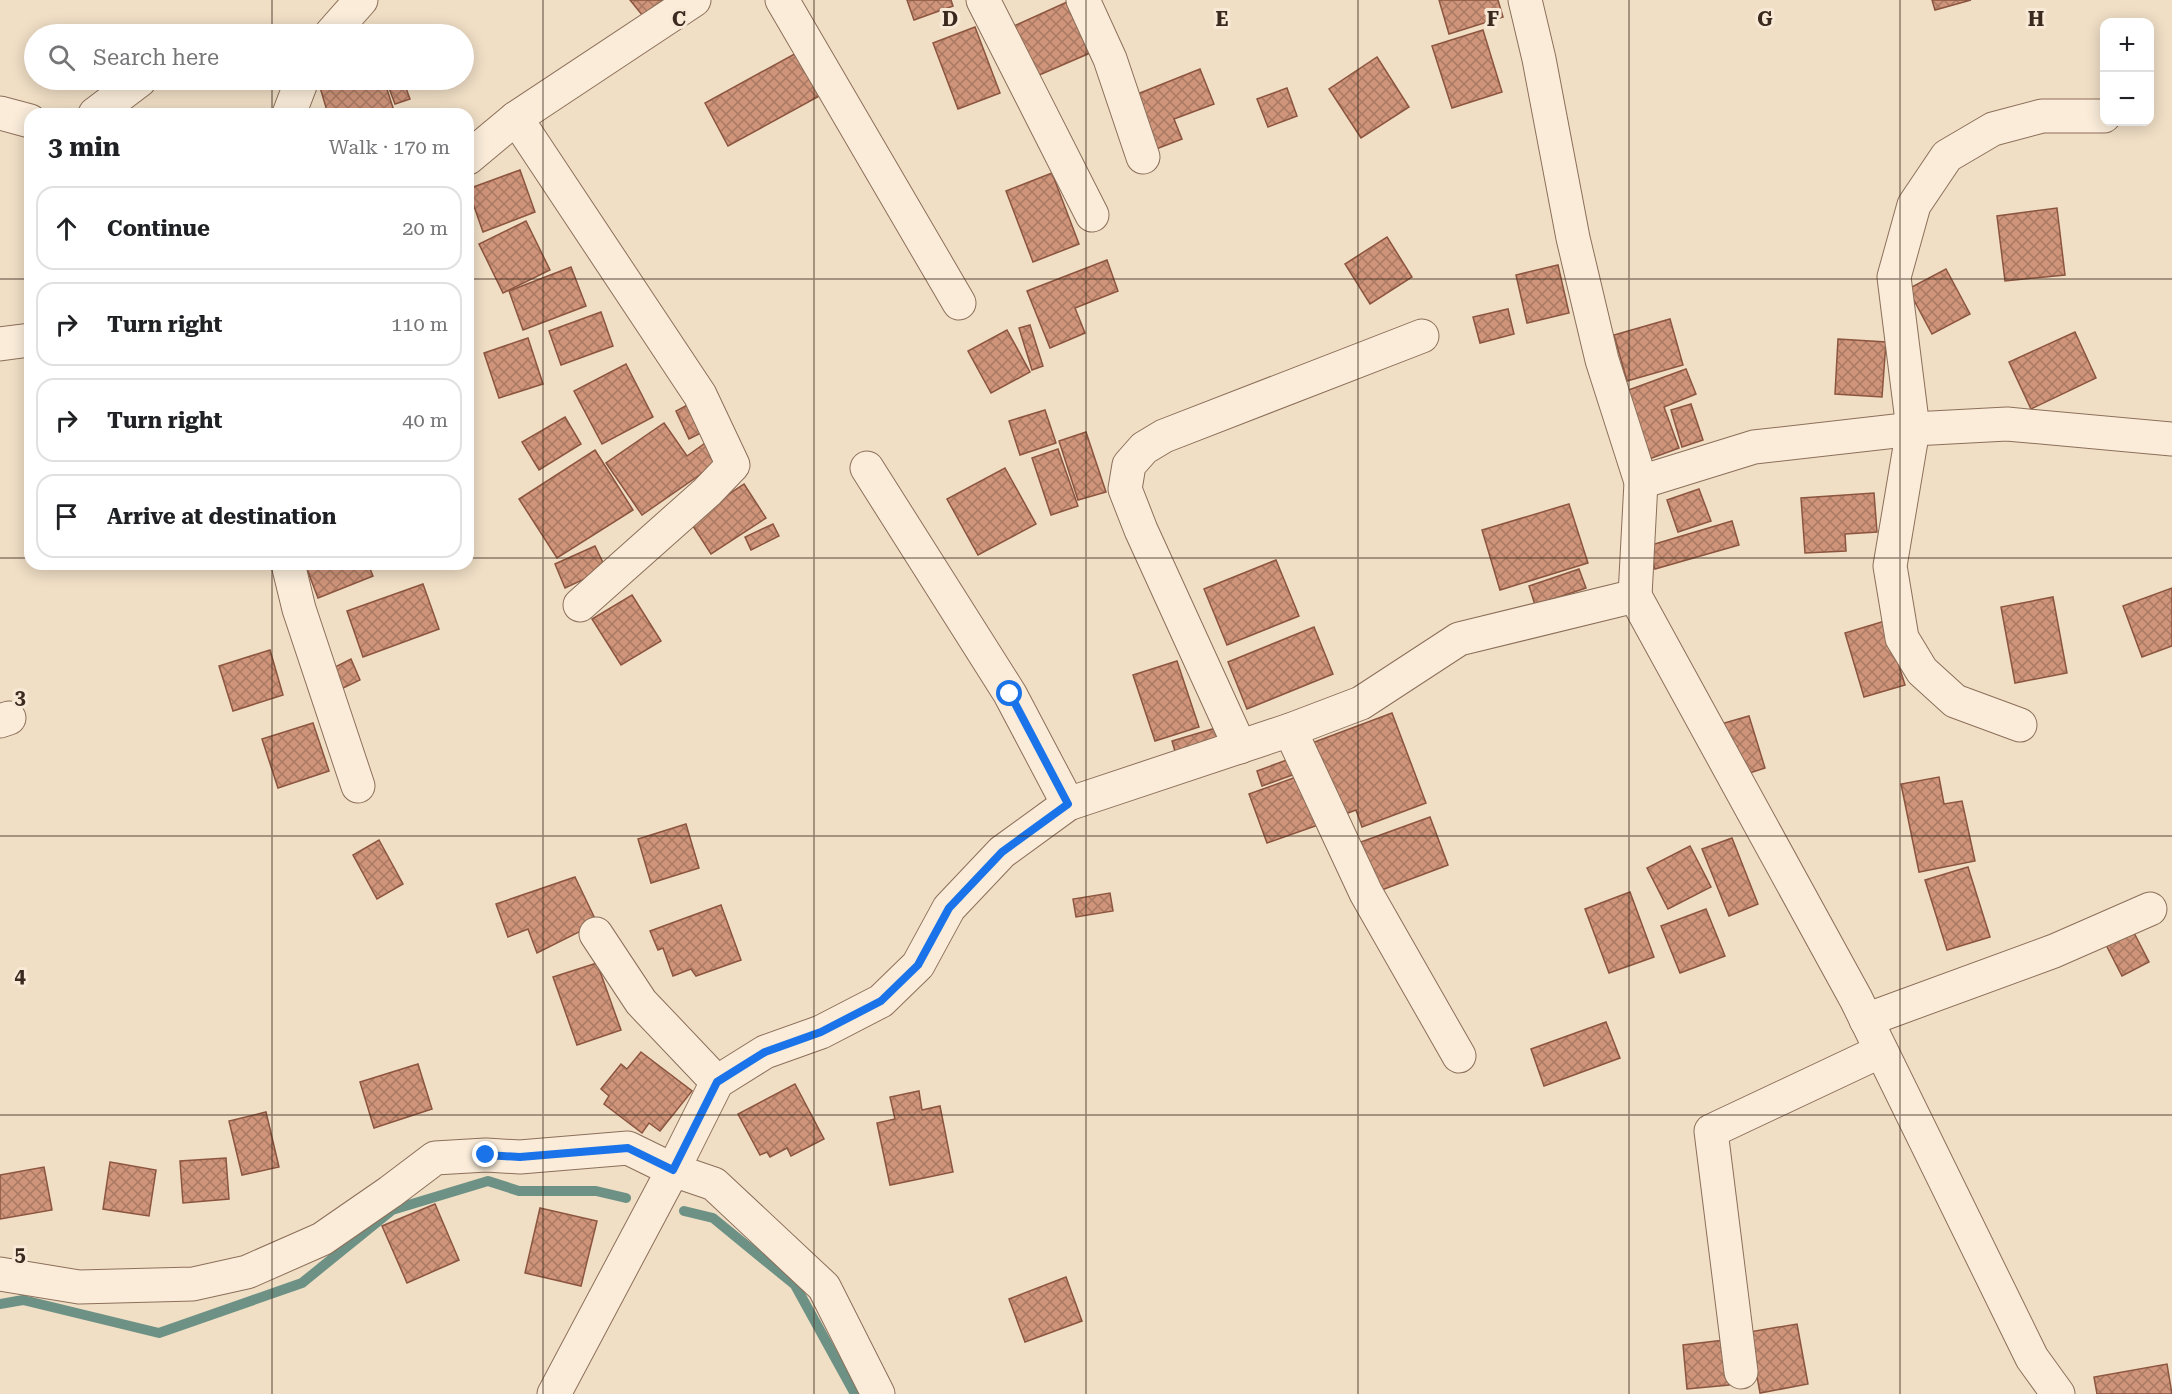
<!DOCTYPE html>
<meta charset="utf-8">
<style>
:root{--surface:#fff;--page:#f6f6f6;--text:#202124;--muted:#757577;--line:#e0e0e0}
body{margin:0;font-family:"Roboto Serif",serif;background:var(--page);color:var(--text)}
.controls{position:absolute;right:18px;top:18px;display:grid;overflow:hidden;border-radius:12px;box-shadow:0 3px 15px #0003}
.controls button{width:54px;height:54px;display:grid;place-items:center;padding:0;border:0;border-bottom:2px solid var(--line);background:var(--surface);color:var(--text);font:30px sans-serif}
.stop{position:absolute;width:18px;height:18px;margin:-14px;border:4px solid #1a73e8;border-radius:50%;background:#fff}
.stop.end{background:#1a73e8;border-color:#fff;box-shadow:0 2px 6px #0008}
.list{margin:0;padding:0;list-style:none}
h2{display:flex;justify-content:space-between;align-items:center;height:78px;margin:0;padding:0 24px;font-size:26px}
h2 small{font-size:20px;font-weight:400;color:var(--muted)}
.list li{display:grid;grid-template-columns:39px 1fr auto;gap:18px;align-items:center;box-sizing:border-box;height:84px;margin:0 12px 12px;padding:0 12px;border:2px solid var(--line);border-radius:18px}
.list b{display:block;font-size:22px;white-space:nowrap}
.list em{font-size:20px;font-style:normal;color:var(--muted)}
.icon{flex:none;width:33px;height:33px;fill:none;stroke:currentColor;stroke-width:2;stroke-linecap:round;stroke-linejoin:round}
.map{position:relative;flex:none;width:2172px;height:1394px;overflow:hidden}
.search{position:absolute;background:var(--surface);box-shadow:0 3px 15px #0003;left:24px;top:24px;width:450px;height:66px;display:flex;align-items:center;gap:15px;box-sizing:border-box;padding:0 21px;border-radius:33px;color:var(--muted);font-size:22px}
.panel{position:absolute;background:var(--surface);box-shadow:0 3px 15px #0003;left:24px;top:108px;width:450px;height:462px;border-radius:18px}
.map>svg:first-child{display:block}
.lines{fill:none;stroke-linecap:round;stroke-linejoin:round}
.stream{stroke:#6d9285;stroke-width:10}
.building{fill:url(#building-cross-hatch);stroke:#8c553f;stroke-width:1.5}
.minor-casing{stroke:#8c6f5a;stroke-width:35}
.minor{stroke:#faecd9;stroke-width:33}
.route{stroke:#1a73e8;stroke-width:8}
.grid{fill:none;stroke:#3b291f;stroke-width:1.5;stroke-opacity:0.55}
.grid-label{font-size:20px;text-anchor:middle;font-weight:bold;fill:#3b291f;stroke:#f7e9d5;stroke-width:6;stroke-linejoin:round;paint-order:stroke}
</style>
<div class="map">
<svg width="2172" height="1394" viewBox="0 0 2172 1394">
<defs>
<pattern id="building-cross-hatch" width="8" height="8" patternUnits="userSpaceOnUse" patternTransform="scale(1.5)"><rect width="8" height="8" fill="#cf947a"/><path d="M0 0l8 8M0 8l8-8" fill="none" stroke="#a97963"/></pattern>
</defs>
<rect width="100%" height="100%" fill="#f0dec5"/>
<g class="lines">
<g class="stream">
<path d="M684,1211L713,1218L795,1285L855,1394"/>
<path d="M0,1304L23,1300L159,1333L302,1283L392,1210L488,1181L519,1191H596L626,1198"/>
</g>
</g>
<g class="building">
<path d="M630,0H673L647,21Z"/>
<path d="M907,0H951L953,6L914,20Z"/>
<path d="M1439,0H1498L1503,17L1449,34Z"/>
<path d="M1932,0H1971L1935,10Z"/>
<path d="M1067,2L1090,53L1037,76L1014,26Z"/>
<path d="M975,27L1000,93L958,109L933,43Z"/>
<path d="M1483,30L1502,92L1452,108L1432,46Z"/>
<path d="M800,51L823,94L728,146L705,103Z"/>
<path d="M1377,57L1409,107L1361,138L1329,89Z"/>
<path d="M1200,69L1214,104L1174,119L1182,139L1151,151L1130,97Z"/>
<path d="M333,80H384L395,114H328L319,84Z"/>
<path d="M386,80H403L410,99L395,104Z"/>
<path d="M1287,88L1297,116L1268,127L1257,99Z"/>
<path d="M520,170L535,212L483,232L468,189Z"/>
<path d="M1052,173L1079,244L1033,262L1006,191Z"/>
<path d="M2057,208L2065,275L2005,281L1997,216Z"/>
<path d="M526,221L550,270L503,293L479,244Z"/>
<path d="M1387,237L1412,277L1370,304L1345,264Z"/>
<path d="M1107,260L1118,291L1075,308L1085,333L1050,348L1027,291Z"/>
<path d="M1558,265L1569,313L1527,323L1516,275Z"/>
<path d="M571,267L586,306L523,330L509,291Z"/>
<path d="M1946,269L1970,314L1932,334L1908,289Z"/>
<path d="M1508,309L1514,334L1480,343L1473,317Z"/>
<path d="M601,312L613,346L561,365L549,331Z"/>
<path d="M1670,319L1683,365L1627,381L1614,335Z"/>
<path d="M1030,325L1043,366L1032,370L1019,328Z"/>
<path d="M1007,330L1030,372L991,393L968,351Z"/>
<path d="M2075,332L2096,378L2031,409L2009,362Z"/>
<path d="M528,338L543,384L499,398L484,353Z"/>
<path d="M1838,339L1886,342L1882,397L1835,394Z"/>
<path d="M626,364L653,417L602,444L574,391Z"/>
<path d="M1686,369L1696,394L1664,407L1679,448L1641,462L1615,395Z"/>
<path d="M693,402L707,430L689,439L676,411Z"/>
<path d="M1691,404L1703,440L1682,447L1671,410Z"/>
<path d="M1045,410L1056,443L1020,455L1009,421Z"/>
<path d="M565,417L581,444L539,470L522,442Z"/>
<path d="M664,423L687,456L708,441L721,460L642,515L606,463Z"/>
<path d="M1086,432L1106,492L1078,500L1059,441Z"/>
<path d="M1058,449L1078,506L1051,515L1032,458Z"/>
<path d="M595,450L633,510L557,558L519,499Z"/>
<path d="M1005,468L1036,524L978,555L947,499Z"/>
<path d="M744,484L766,518L711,554L689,520Z"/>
<path d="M1699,489L1711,521L1678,532L1667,500Z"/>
<path d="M1874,493L1877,532L1845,534L1846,551L1805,553L1801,498Z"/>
<path d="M1569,504L1588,563L1500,590L1482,530Z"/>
<path d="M1732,521L1739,545L1655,569L1648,546Z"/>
<path d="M773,524L779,536L751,550L745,537Z"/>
<path d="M595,546L606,569L565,588L555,564Z"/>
<path d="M1276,560L1299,616L1227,645L1204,589Z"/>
<path d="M305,564H368L373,576L318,598Z"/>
<path d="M1579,569L1586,588L1535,605L1529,586Z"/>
<path d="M423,584L439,629L363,657L347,611Z"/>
<path d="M2172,588V646L2142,657L2123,606Z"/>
<path d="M632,595L661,641L621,665L592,619Z"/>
<path d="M2053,597L2067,673L2015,683L2001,607Z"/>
<path d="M1885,621L1905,685L1864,697L1845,633Z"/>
<path d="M1314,627L1333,674L1247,709L1228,662Z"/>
<path d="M270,650L283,695L233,711L219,666Z"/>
<path d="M351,659L360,680L337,691L327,671Z"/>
<path d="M1177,661L1199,727L1155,741L1133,675Z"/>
<path d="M1392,713L1426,803L1362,827L1356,810L1340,816L1312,743Z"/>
<path d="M1749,716L1765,768L1737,777L1721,724Z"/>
<path d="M313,723L329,771L278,788L262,739Z"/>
<path d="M1219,727L1224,744L1177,758L1172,741Z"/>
<path d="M1292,758L1298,773L1262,786L1257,771Z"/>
<path d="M1299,776L1318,825L1267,843L1249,794Z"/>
<path d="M1939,777L1944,804L1962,801L1975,861L1919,872L1901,784Z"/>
<path d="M1430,817L1448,865L1379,891L1361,842Z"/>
<path d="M686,824L699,868L651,883L638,839Z"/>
<path d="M1732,838L1758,904L1729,916L1702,849Z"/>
<path d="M379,840L403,884L377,899L353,855Z"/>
<path d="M1690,846L1711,887L1668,909L1647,868Z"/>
<path d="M1968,867L1990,937L1947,950L1925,880Z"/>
<path d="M575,877L597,923L537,953L528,929L508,937L496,904Z"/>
<path d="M1630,892L1654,957L1609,973L1585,909Z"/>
<path d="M1110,893L1113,911L1076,917L1073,899Z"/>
<path d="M721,905L741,960L696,976L691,969L673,976L663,948L658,950L650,931Z"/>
<path d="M1706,909L1725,956L1680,973L1661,926Z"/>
<path d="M2130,925L2149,962L2122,976L2103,939Z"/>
<path d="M597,963L621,1030L577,1045L553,977Z"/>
<path d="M1606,1022L1620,1058L1544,1086L1531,1049Z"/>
<path d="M641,1052L692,1091L660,1131L649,1123L642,1133L604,1104L609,1096L601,1089L621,1064L627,1069Z"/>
<path d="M418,1064L432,1109L374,1128L360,1082Z"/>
<path d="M795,1084L824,1139L791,1156L787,1148L770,1157L767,1152L760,1155L738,1114Z"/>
<path d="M919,1091L922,1110L940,1106L953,1172L890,1185L877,1123L895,1119L890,1097Z"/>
<path d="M266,1112L279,1167L242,1175L229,1121Z"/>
<path d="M226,1158L229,1199L183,1203L180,1161Z"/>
<path d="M110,1162L156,1170L149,1216L103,1209Z"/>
<path d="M44,1167L52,1210L0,1219V1175Z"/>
<path d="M435,1204L459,1260L407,1283L382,1226Z"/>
<path d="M540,1208L597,1221L581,1286L525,1273Z"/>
<path d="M1066,1277L1082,1321L1025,1342L1009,1299Z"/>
<path d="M1797,1324L1808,1384L1760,1393L1749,1332Z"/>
<path d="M1724,1340L1729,1385L1687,1389L1683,1345Z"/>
<path d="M2167,1364L2172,1394H2097L2094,1377Z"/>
</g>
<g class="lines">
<defs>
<g id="minor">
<path d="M782,0L959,303"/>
<path d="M983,0L1092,215"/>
<path d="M1083,0L1110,59L1143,157"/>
<path d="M331,34L361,0"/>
<path d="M0,113L30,121"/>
<path d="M95,114L140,80"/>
<path d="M289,114L302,80"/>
<path d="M516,118L700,395L733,465L707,492L580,605"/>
<path d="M468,158L516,118L694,0"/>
<path d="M0,344L30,340"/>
<path d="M867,468L1010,694L1068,804"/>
<path d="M1641,482L1754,447L1913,429L2007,424L2172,439"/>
<path d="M288,564L299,609L358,786"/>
<path d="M1635,596L1856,999L2032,1358L2058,1394"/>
<path d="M0,721L9,718"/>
<path d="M2020,725L1955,701L1922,671L1902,638L1890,566L1913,429L1894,277L1914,205L1947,156L1993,129L2042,116H2104"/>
<path d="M1290,730L1366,893L1459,1056"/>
<path d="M1240,747L1141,530L1125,489L1129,465L1144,448L1164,436L1422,336"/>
<path d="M596,934L641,1002L717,1082"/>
<path d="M1866,1020L2054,951L2150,909"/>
<path d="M0,1274L79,1287L193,1284L247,1272L322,1239L390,1192L435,1158L486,1155L520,1157L628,1148L673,1170L714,1184L824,1287L878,1394"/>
<path d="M1741,1372L1711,1131L1881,1051"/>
<path d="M554,1394L673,1170L717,1082L765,1052L821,1032L881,1001L918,965L949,908L1002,852L1068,804L1290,730L1361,703L1459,639L1635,596L1641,482L1602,360L1573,238L1539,59L1525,0"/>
</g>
</defs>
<use href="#minor" class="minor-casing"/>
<use href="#minor" class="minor"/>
</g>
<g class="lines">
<path class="route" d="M486,1155L520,1157L628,1148L673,1170L717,1082L765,1052L821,1032L881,1001L918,965L949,908L1002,852L1068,804L1010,694"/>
</g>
<path class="grid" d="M272,0V34M543,0V1394M814,0V1394M1086,0V1394M1358,0V1394M1629,0V1394M1900,0V1394M272,80V114M0,279H30M468,279H2172M0,558H30M468,558H2172M272,564V1394M0,836H2172M0,1115H2172"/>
<g class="grid-label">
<text x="679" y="26">C</text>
<text x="950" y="26">D</text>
<text x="1222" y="26">E</text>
<text x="1493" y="26">F</text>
<text x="1765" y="26">G</text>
<text x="2036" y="26">H</text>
<text x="20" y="704">3</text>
<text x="20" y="983">4</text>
<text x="20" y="1261">5</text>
</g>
</svg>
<div class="controls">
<button>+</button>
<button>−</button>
</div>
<div class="stop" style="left:1010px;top:694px"></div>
<div class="stop end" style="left:486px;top:1155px"></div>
<div class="search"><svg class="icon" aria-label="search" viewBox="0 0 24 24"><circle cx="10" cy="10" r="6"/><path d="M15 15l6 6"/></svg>Search here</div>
<section class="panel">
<h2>3 min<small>Walk · 170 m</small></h2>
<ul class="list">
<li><svg class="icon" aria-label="ahead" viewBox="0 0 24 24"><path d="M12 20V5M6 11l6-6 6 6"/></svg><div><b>Continue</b></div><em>20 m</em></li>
<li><svg class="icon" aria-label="right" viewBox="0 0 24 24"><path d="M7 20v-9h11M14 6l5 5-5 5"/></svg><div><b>Turn right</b></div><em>110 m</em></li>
<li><svg class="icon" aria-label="right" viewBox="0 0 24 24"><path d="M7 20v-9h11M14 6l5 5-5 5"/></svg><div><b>Turn right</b></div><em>40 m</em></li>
<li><svg class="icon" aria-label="arrive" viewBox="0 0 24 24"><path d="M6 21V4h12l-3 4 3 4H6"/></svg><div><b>Arrive at destination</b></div></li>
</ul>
</section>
</div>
